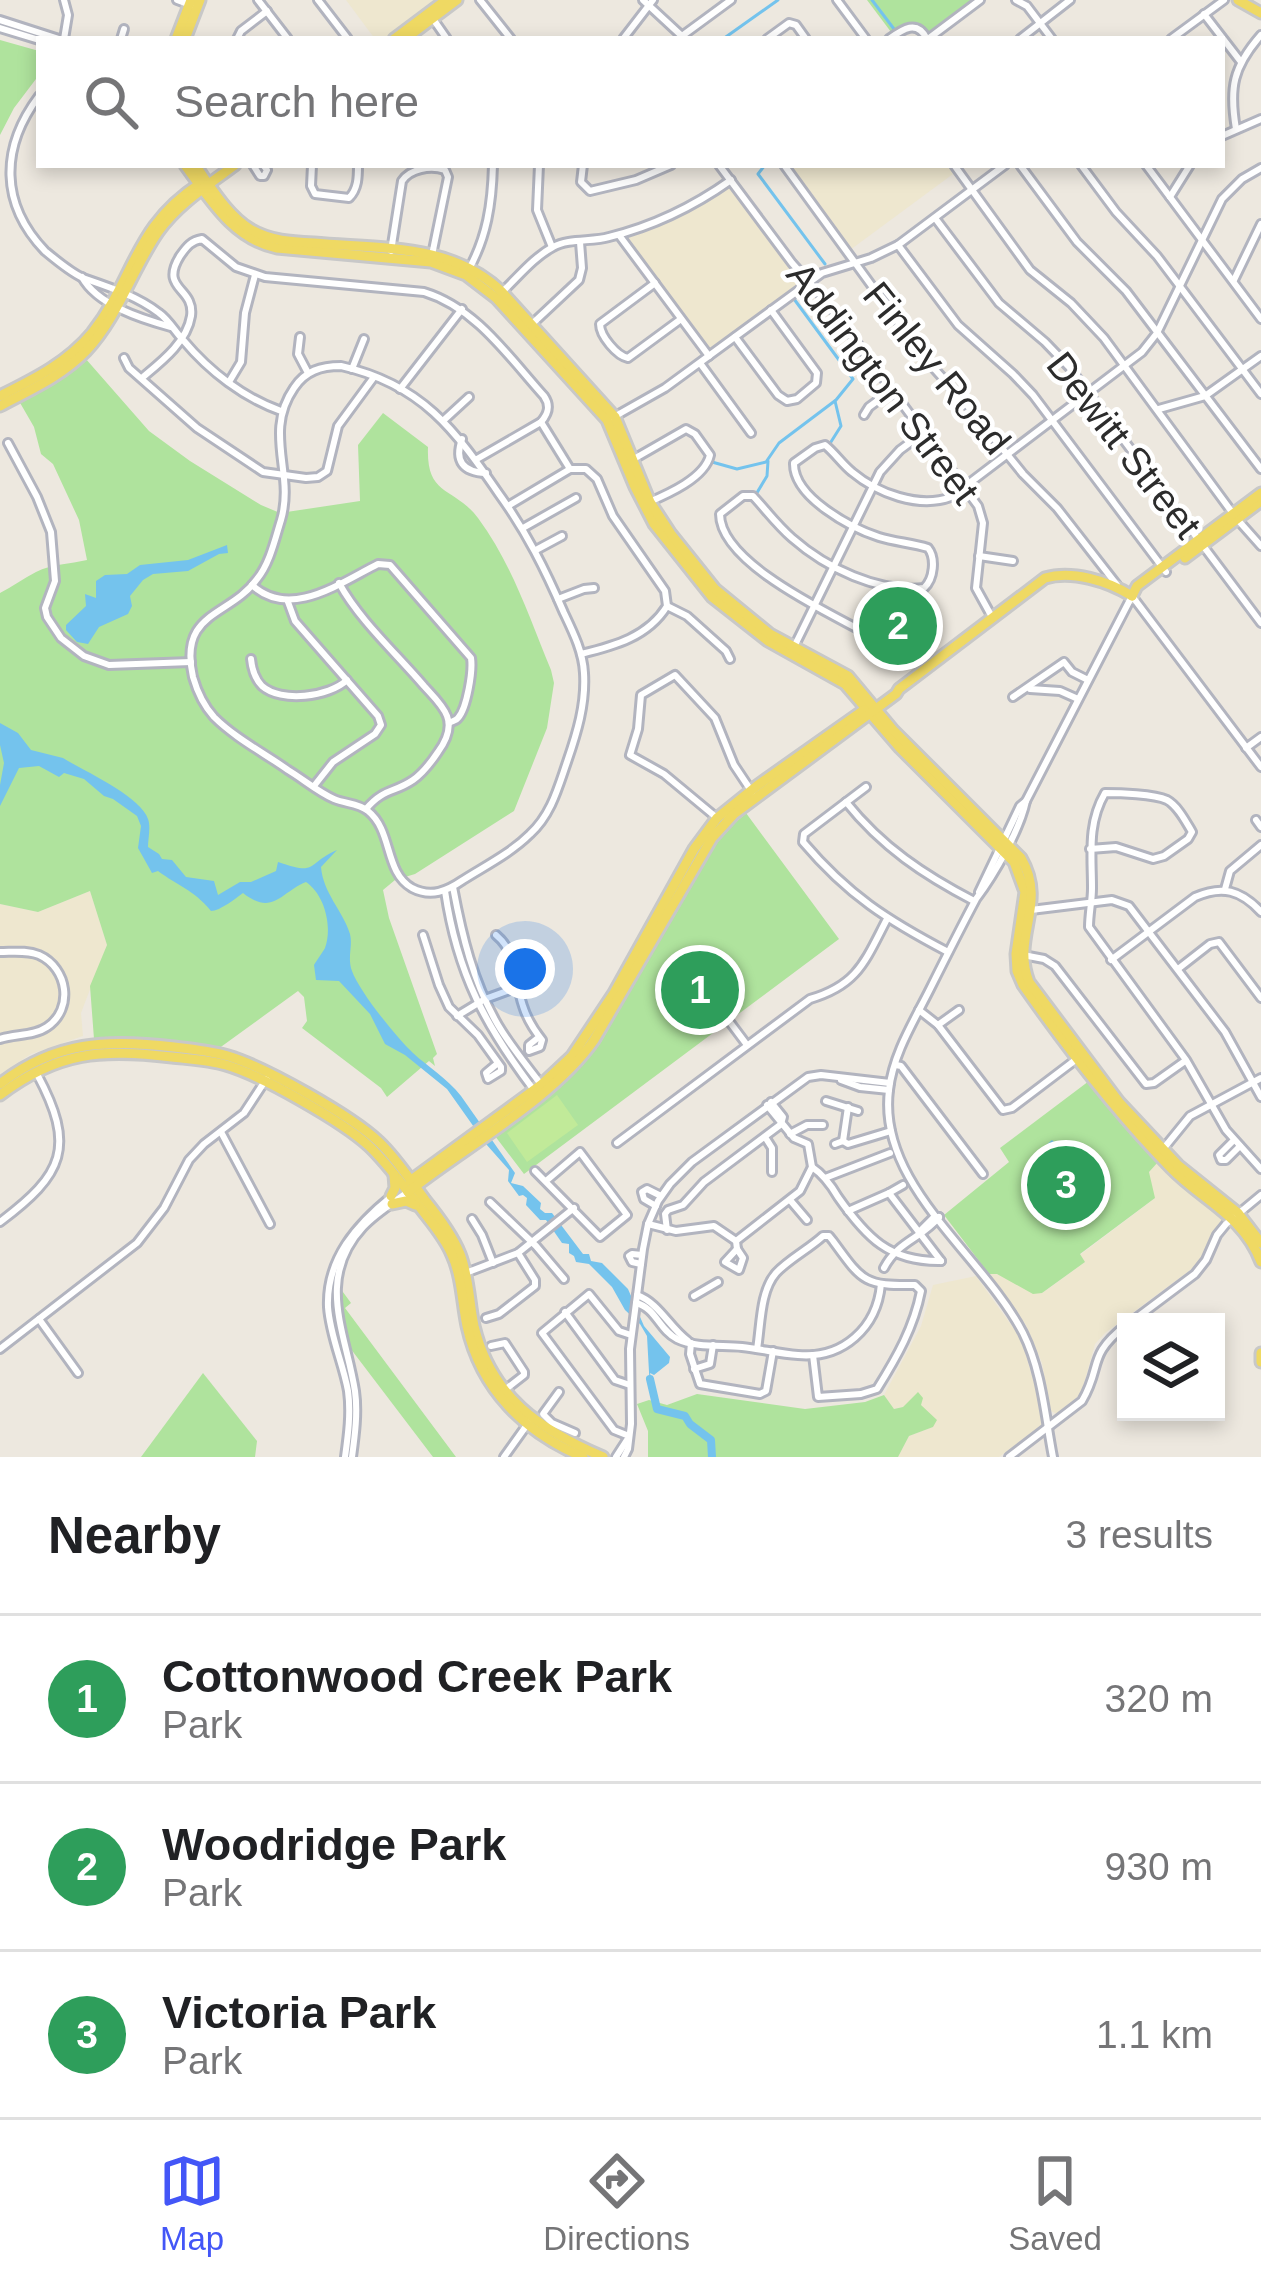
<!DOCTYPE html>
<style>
:root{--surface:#fff;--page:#f6f6f6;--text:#202124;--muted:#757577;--line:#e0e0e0;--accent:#4356f7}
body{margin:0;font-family:Helvetica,sans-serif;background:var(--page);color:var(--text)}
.controls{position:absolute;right:36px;bottom:36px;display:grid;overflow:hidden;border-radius:0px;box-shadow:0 6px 18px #0003}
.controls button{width:108px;height:108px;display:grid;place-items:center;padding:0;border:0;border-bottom:3px solid var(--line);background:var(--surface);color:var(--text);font:60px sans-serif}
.you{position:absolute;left:525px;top:969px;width:42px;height:42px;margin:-30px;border:9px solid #fff;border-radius:50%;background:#1a73e8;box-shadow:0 0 0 18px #1a73e833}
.badge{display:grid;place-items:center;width:78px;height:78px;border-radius:50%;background:var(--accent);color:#fff;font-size:39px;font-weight:700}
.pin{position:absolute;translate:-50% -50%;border:6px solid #fff;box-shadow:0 3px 12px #0006}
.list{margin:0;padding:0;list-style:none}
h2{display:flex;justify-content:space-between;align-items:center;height:156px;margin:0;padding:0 48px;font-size:51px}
h2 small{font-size:39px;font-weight:400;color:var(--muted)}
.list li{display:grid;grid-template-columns:78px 1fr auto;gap:36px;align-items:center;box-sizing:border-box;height:168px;padding:0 48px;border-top:3px solid var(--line)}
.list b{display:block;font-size:45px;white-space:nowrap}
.list p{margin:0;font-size:39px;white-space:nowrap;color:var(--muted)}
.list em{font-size:39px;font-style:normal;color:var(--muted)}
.icon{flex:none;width:66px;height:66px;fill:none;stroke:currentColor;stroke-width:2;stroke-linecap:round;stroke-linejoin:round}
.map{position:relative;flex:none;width:1261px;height:1457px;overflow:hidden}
.search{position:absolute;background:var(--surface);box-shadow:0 6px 18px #0003;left:36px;right:36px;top:36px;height:132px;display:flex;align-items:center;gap:30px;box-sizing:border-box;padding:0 42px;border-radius:0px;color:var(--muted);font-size:45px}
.sheet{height:660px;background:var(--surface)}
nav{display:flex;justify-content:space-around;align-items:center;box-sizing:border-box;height:168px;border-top:3px solid var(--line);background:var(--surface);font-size:33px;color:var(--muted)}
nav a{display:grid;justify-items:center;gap:6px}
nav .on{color:var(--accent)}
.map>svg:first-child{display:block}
.education{fill:#eee7cf}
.green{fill:#afe39d}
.pitch{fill:#c1ea99}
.water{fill:#74c3ed}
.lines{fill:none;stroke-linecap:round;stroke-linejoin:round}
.stream{stroke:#74c3ed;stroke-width:3}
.river{stroke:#74c3ed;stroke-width:8}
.minor-casing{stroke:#b2b4bf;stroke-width:12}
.major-casing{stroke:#c8c8c8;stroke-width:15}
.minor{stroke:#fff;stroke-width:6}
.major{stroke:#efd963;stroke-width:9}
.labels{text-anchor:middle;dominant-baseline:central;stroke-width:9;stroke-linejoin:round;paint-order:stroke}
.street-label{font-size:39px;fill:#2c2c2c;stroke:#fff}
</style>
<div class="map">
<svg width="1261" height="1457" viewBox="0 0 1261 1457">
<rect width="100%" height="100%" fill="#ede8df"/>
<g class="education">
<path d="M346,0H439L387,39H375Z"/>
<path d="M790,165H949L953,174L850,250Z"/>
<path d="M730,185L803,281L709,350L626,237L682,216Z"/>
<path d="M90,891L107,945L81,1013L83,1036L31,1054L0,1074V904L38,912Z"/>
<path d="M1159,1161L1225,1216L1215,1229L1199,1261L1189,1271L1105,1333L1095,1344L1081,1394L1057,1414L1051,1411L1042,1363L1026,1325L990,1274L997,1273L1042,1293L1051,1287L1085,1262L1080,1255L1154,1199L1149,1172Z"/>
<path d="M976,1276L1017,1333L1024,1349L1035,1386L1042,1425L999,1457H898L909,1436L933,1427L902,1407L894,1409L884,1395L921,1326L933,1285Z"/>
</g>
<g class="green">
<path d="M867,0H975L928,34C916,17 906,22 891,32Z"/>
<path d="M0,40L39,51V75L14,108L0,135Z"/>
<path d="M85,358L149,431L190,461L261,505L280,513L360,501L358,445L383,413L428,447C426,497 454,486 478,518C512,564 529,617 551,670L554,683L547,728L514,811L415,874L395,880L383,890L389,918L437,1054L433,1058L435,1066L429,1061L387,1097L381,1088L302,1028L307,1021L304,997L298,991L218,1049L128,1038L94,1039L90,986L107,945L90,891L38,912L0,904V593C12,587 24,578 36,572C52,564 70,564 87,560L79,520L53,464L41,454L34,427L19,401L52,385Z"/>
<path d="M746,813L839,939L524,1174L495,1136C532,1107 573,1081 601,1042L705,857L726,831Z"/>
<path d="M1089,1081L1159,1161L1149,1172L1155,1198L1080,1254L1085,1262L1042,1293L1033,1294L997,1274H989L944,1215L1009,1162L1000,1148Z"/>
<path d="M340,1288L351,1303L345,1308L456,1457H433L344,1340L339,1321Z"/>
<path d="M203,1373L257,1441L255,1457H141Z"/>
<path d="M918,1392L923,1398L921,1405L937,1420L933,1427L909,1436L898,1457H648V1431L637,1404L649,1400L667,1405L697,1394L805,1409L865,1402L884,1395L894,1409L903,1407Z"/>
</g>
<path class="pitch" d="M557,1095L578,1125L527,1162L507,1133Z"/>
<g class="water">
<path d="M227,545L228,553L219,554L188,571L153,574L143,580L130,596L132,606L128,614L99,627L88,644L77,642L66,630V625L86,606L85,594L96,598V581L105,575L127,574L140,565L188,560Z"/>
<path d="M0,723L18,733L31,750L63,758C80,769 141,796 148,819C151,827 148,839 148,847L159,854L162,859L172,860L186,877L214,881L218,895L240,882H251L276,871L278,862C319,876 305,864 337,850L321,867C323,893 343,911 350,934C353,946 347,958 352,971C359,991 396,1037 413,1053C428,1067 447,1078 461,1096L515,1173L511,1183L523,1186L541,1203L540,1209L545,1213H552L583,1254H589L591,1261L602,1263L628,1289L644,1326L670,1357L669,1363L654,1375L650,1373L654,1389L650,1390L647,1336L640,1324L625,1310L612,1287L589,1264L576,1262L574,1256L569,1253V1244L562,1243L546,1220H540L526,1205L527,1198L523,1195L519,1196L508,1181L509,1170L486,1144L447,1089L405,1055L385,1044L370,1014L339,981L316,980L314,965C315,963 324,950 325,948C333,926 324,894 306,882C282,891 273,917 243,893C236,898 220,911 211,911C193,889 178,886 158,871L152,873L138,848L141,826L137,816L113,799L104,796L84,779L64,773L59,777L39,766L19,768L0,806V785L4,763L0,745Z"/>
<path d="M1052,1140L1065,1154L1063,1157L1067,1175L1058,1183L1060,1185L1055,1187L1040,1177L1031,1163C1035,1155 1045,1146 1052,1140Z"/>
</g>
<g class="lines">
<g class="stream">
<path d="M872,0L894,29"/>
<path d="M899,37L901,39"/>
<path d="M723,39L778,0"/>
<path d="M765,165L758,174L825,264"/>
<path d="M829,445L841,426L835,401"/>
<path d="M712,462L737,469L766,462L779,443L836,400L853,379L794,299"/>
<path d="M755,496L767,476L768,461"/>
</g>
<path class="river" d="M650,1379L657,1409L685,1416L690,1424L711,1440L712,1457"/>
<defs>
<g id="minor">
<path d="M177,0L193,6"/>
<path d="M258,0L288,39"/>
<path d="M318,0L348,39"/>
<path d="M480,0L511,39"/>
<path d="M643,0L684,38"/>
<path d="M837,0L866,39"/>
<path d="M1016,0L1027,6L1052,39"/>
<path d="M1204,14L1241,62"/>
<path d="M431,16L447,39"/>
<path d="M0,20L59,39"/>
<path d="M0,28L39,40"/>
<path d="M682,36L731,0"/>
<path d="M64,39L68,15L64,0"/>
<path d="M121,39L124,29"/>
<path d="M237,39L241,31L267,11"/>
<path d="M623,39L653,0"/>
<path d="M767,39L789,23L796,25L806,39"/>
<path d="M889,39C903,29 917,19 927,39"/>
<path d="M928,39L980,0"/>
<path d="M1020,39L1070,0"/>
<path d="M1171,39L1224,0"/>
<path d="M39,96C0,148 0,204 45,251C57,261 70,272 83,278C109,287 137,296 159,313C169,320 175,332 184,341C209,371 244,398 281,411"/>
<path d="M1236,129C1229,88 1233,67 1261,35"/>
<path d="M1222,136L1261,119"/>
<path d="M253,165L260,176H264L267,170L263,165"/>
<path d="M312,165L311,186L315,194L349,198C358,189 358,177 358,165"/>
<path d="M539,165L537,210L552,247"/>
<path d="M583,165L581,182L590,191L636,180L671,165"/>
<path d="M719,165L792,263L826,301L978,506L983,523L976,588L992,617"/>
<path d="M784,165L922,355L967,405L1023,474L1057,508L1117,585"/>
<path d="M954,165L1030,270L1071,303L1104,338L1237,519L1261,546"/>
<path d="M1020,165L1077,242L1126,291L1261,469"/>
<path d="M1081,165L1116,212L1157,256L1261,394"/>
<path d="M1146,165L1261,319"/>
<path d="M1170,197L1190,165"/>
<path d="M935,218L999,303L1045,342L1069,367L1261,623"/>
<path d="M619,235L709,356"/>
<path d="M898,245L958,325L1013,374L1033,395L1166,572"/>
<path d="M391,251L402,181C410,169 430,165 445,170L448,177L432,255"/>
<path d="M468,271C487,237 492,204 493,165"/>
<path d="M82,277C97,305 142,319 171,327"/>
<path d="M1234,280L1261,224"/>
<path d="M655,283L600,324C600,336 617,356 628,358L681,319"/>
<path d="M502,292C518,277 534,257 553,247C569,238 592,242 609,237C654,226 693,207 731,180"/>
<path d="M532,324L579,280L582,268L580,242"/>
<path d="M300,337L298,354L308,373"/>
<path d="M735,337L778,395L787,401L797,399L816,383L817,373L771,310"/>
<path d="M124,358L129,368L197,428L263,472L306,478L318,477L327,471L338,426L374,377"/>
<path d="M700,363L751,433"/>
<path d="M341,366C422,384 455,430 499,494C527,533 545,569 564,613C573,632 583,652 584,673C586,704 577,733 567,762C558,788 551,815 530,834C511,853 485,866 463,880C447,891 431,898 412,888C384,872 393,831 368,811C358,803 346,804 334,799C318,792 303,779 288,770C264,753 235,738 214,717C204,706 197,691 193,677C178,611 230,617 257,579C270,563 275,539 281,520C295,473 263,433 294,388C305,371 321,366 341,366Z"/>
<path d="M352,369L364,339"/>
<path d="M143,377C161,362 187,342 191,316C195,287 159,290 180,256C187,246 191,241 202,239L236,267L265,277L424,292C476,308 508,356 544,396C551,406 548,414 541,422L477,459"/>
<path d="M229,382L241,362L245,313L255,275"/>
<path d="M400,389L462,309"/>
<path d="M1159,409L1205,396L1261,356"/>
<path d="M864,415L869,407L892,390"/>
<path d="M612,418L665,388L822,273L871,258L898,245L1005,165"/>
<path d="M444,420L469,397"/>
<path d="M541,422L570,469"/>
<path d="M462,439C454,461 463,472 486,473"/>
<path d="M8,443L37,497L51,532L55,581L45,608L47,617L61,638L84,656L109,665L191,662"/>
<path d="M632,460L686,429L695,434L710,455C705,478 668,494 647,503"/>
<path d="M508,506L570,469H586L597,479L613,516L665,591L667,606C648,637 614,646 581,654"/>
<path d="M523,528L576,498"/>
<path d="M536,550L562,536"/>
<path d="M979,556L1013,561"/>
<path d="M339,583C360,621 396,653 424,686C432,695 443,705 447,716C452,729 446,741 438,752C432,761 423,773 413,780C394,793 384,788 366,809"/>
<path d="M252,585C290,620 340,583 378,564L390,565L471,658C473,671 467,708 458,718C456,721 452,721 449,723"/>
<path d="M558,599L584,589L594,588"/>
<path d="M288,602L295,621L378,716L381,725L375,734L333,762L314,786"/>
<path d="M667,606L687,616L726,651L730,659"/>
<path d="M862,631C825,611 720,562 720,514L743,496H753C766,510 777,525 792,538C826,568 878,593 924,588C934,579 936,558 928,548C912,543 895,542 879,537C851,528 793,497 794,463L815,448L825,445C835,453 842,464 852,472C877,493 919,509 951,497L1142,352L1157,333L1222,199L1242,179L1261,168"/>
<path d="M795,645L880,472L900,450L923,433"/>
<path d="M251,659C252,669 254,678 262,686C281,703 329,697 347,680"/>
<path d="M1030,689L1060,691L1078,699"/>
<path d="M1013,697L1064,662L1072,672L1088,680"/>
<path d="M1246,748L1261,737"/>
<path d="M866,787L804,834L803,842C848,895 887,920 948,952"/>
<path d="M1026,801C1020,830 994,875 976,899C960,929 945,959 930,989C914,1021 893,1054 889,1090C877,1185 983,1255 1023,1333C1042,1371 1045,1416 1053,1457"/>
<path d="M846,802C882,847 924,875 974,901"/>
<path d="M717,818L664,774L630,755L638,729L641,695L675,675L715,718L734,765L752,792"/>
<path d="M1256,820L1261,827"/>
<path d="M1090,849L1116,847L1153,859L1164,856L1188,839L1192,832C1186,822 1178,806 1167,800C1154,794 1119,793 1105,793C1087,824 1092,855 1092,888C1092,901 1089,914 1089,927L1186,1060L1226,1130L1261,1169"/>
<path d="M453,887C462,935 473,982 498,1025C511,1047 528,1067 543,1087"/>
<path d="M1225,889L1230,871L1261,845"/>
<path d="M445,891C457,974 486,1027 536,1093"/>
<path d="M979,892L1020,806L1026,801L1132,596L1261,767"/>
<path d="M1031,910L1112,900L1129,906L1225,1032L1261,1097"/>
<path d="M423,935L439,985L449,1007L478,1035L501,1067V1071L488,1079L486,1073L498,1063"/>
<path d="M496,935C519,954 514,981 523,1006C527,1019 534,1030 542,1040L540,1047L529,1051V1045L539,1037"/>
<path d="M0,952C13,952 27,950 39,955C68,968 74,1009 47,1027C34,1036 15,1034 0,1039"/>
<path d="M1023,955L1044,959L1055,966L1146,1084L1154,1083L1185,1061"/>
<path d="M1111,960L1195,897C1222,885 1241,890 1261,912"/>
<path d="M1178,969L1210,944L1219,942L1261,998"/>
<path d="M919,1010L938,1025L1003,1110L1012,1108L1078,1058"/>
<path d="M457,1016L485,999L518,987"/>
<path d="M729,1021L747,1045"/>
<path d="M938,1025L959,1010"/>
<path d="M896,1065L901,1066L983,1174"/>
<path d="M841,1080L860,1087L889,1090"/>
<path d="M826,1101L858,1111"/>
<path d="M771,1102L783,1117L781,1124"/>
<path d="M767,1105L794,1138L808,1144L812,1167C824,1175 831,1185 838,1197C866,1237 889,1262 941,1261"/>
<path d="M221,1132L270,1224"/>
<path d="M790,1134L807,1125H823"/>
<path d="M765,1137L772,1148V1172"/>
<path d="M843,1141L848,1107"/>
<path d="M1233,1141L1219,1155L1221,1160H1226L1240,1146"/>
<path d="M617,1143L810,999C858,985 865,961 887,919"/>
<path d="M835,1144L843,1141L848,1144L891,1131"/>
<path d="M1164,1148L1190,1116L1261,1078"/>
<path d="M535,1171L600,1237L627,1215L580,1152L546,1181"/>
<path d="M825,1178L890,1153"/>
<path d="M889,1193L903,1185"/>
<path d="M790,1200L807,1220"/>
<path d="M490,1202L536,1246L564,1279"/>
<path d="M656,1206L644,1199L642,1192L647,1189L661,1196"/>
<path d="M848,1211L889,1193L941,1261"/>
<path d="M472,1219L482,1235L493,1263"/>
<path d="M0,1222C64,1174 76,1147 37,1074"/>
<path d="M648,1224L676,1231L714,1226L736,1241L737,1249"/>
<path d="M667,1230L665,1214L668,1210L683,1205L704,1182L780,1125"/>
<path d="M919,1232L932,1219L939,1217"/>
<path d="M736,1241L800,1191L812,1167"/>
<path d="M737,1249L743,1258L739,1270L725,1262Z"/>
<path d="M641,1264L632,1262L629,1256L632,1254L642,1255"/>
<path d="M884,1268C898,1241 921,1239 939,1217"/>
<path d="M463,1274L518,1253L574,1208"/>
<path d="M637,1295C659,1303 669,1327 688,1341"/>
<path d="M694,1296L718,1282"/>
<path d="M636,1303C656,1308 659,1330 677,1339C695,1348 722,1345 742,1347C761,1349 780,1354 798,1355C843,1359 877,1328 881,1284"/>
<path d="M565,1312L615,1380L630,1385"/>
<path d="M486,1318L499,1314L535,1286V1280L518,1253"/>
<path d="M39,1319L78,1373"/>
<path d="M1131,1322L1195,1274L1206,1260L1217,1235L1226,1224L1261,1195"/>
<path d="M691,1343L690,1354L700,1384L760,1394L766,1391L773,1351"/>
<path d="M491,1346L505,1343L524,1372V1375L506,1389"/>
<path d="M0,1349L137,1243L164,1208L189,1160L204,1144L244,1113L267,1078"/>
<path d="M757,1349C761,1325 760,1291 776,1273C789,1259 809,1249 823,1236H829L833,1241C862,1281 864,1286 915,1285L921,1291C914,1327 897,1357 877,1389L861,1394L818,1397L813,1355"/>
<path d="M694,1369L710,1364L713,1345"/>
<path d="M559,1392L543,1414L552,1423L575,1433"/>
<path d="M629,1436L614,1430L542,1333L589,1294L619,1331L631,1335"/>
<path d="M345,1457C348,1435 351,1413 348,1391C343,1363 330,1336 328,1307C326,1259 357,1224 392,1196"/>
<path d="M352,1457C355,1435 358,1412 355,1391C346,1333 315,1279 363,1227C376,1213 393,1203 408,1192"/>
<path d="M504,1457L529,1422"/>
<path d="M616,1457L627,1440"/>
<path d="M624,1457L628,1449L631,1424L630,1349L643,1249L648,1224L658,1201L670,1184L692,1162L808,1077L821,1075L890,1083"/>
<path d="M1009,1457L1082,1401C1103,1365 1086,1357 1126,1325"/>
</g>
<g id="major">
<path d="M1238,0L1261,13"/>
<path d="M176,39L191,0"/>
<path d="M185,39L200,0"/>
<path d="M394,39L446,0"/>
<path d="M405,39L457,0"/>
<path d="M185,165C210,199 233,239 277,248L431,262L466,275L496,298L607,420L635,487L654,524L712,597L768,641L845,684L900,748L1014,862L1025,892L1016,954L1017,971L1023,985C1068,1049 1116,1112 1171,1168C1203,1201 1243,1215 1261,1262"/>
<path d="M195,165C211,187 227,215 250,229C270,241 292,242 314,243C379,249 452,243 502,292L615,417L650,502L671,534L715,589L770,634L848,676L893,730L1021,858C1048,904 1011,937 1029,982L1119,1102L1178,1165L1238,1213L1261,1243"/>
<path d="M0,396C34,379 67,363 92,333C136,277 133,227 201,183"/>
<path d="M0,406C30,390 62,376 86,351C118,317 132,270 158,232C178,204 208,185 235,165"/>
<path d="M1185,558L1261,501"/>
<path d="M1132,596L1137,586L1261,493"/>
<path d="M0,1084C55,1041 108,1039 174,1047C192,1049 211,1051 228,1056C265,1067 352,1116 379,1142C397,1159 410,1180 425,1200C438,1216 452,1234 460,1254C469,1277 469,1302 474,1326C491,1397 540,1430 603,1457"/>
<path d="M0,1095C58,1051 102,1049 172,1057C190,1059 209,1060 226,1065C261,1075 343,1122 369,1146C387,1163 401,1183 416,1202C428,1219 444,1235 452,1255C462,1277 462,1302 467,1326C481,1390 525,1432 583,1457"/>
<path d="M410,1181L541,1085L572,1056L614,993L694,849L717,818L758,785L864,710"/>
<path d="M408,1192C465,1147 554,1098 594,1040L712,838L734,814L896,694L899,689L1045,578C1072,570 1108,581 1132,596"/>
<path d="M391,1196L395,1188L394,1175"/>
<path d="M392,1204L406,1201L415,1205"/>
<path d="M1261,1353V1362"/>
</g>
</defs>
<use href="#minor" class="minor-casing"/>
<use href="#major" class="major-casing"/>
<use href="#minor" class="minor"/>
<use href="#major" class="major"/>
</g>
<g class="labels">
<g class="street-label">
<text transform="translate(937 368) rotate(51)">Finley Road</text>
<text transform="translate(883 383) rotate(53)">Addington Street</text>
<text transform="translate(1124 445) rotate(52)">Dewitt Street</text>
</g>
</g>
</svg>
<div class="controls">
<button><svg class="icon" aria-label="layers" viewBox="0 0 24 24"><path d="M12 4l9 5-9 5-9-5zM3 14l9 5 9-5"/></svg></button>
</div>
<div class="you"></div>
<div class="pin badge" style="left:700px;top:990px;background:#2e9e5b">1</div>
<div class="pin badge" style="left:898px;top:626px;background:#2e9e5b">2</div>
<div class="pin badge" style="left:1066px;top:1185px;background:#2e9e5b">3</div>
<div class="search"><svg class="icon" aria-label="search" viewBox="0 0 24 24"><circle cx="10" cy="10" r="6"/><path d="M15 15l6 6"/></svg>Search here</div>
</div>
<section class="sheet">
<h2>Nearby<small>3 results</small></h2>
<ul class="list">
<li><span class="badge" style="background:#2e9e5b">1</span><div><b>Cottonwood Creek Park</b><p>Park</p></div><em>320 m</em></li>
<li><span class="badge" style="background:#2e9e5b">2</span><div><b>Woodridge Park</b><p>Park</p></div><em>930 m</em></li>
<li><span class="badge" style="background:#2e9e5b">3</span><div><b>Victoria Park</b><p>Park</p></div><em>1.1 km</em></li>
</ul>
</section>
<nav>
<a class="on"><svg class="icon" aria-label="map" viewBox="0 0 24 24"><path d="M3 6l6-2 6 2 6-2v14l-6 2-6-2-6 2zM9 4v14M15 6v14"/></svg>Map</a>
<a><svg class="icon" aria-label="directions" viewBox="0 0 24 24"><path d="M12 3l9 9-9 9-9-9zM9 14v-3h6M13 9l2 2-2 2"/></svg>Directions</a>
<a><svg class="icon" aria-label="saved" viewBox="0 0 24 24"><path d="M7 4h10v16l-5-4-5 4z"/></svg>Saved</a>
</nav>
